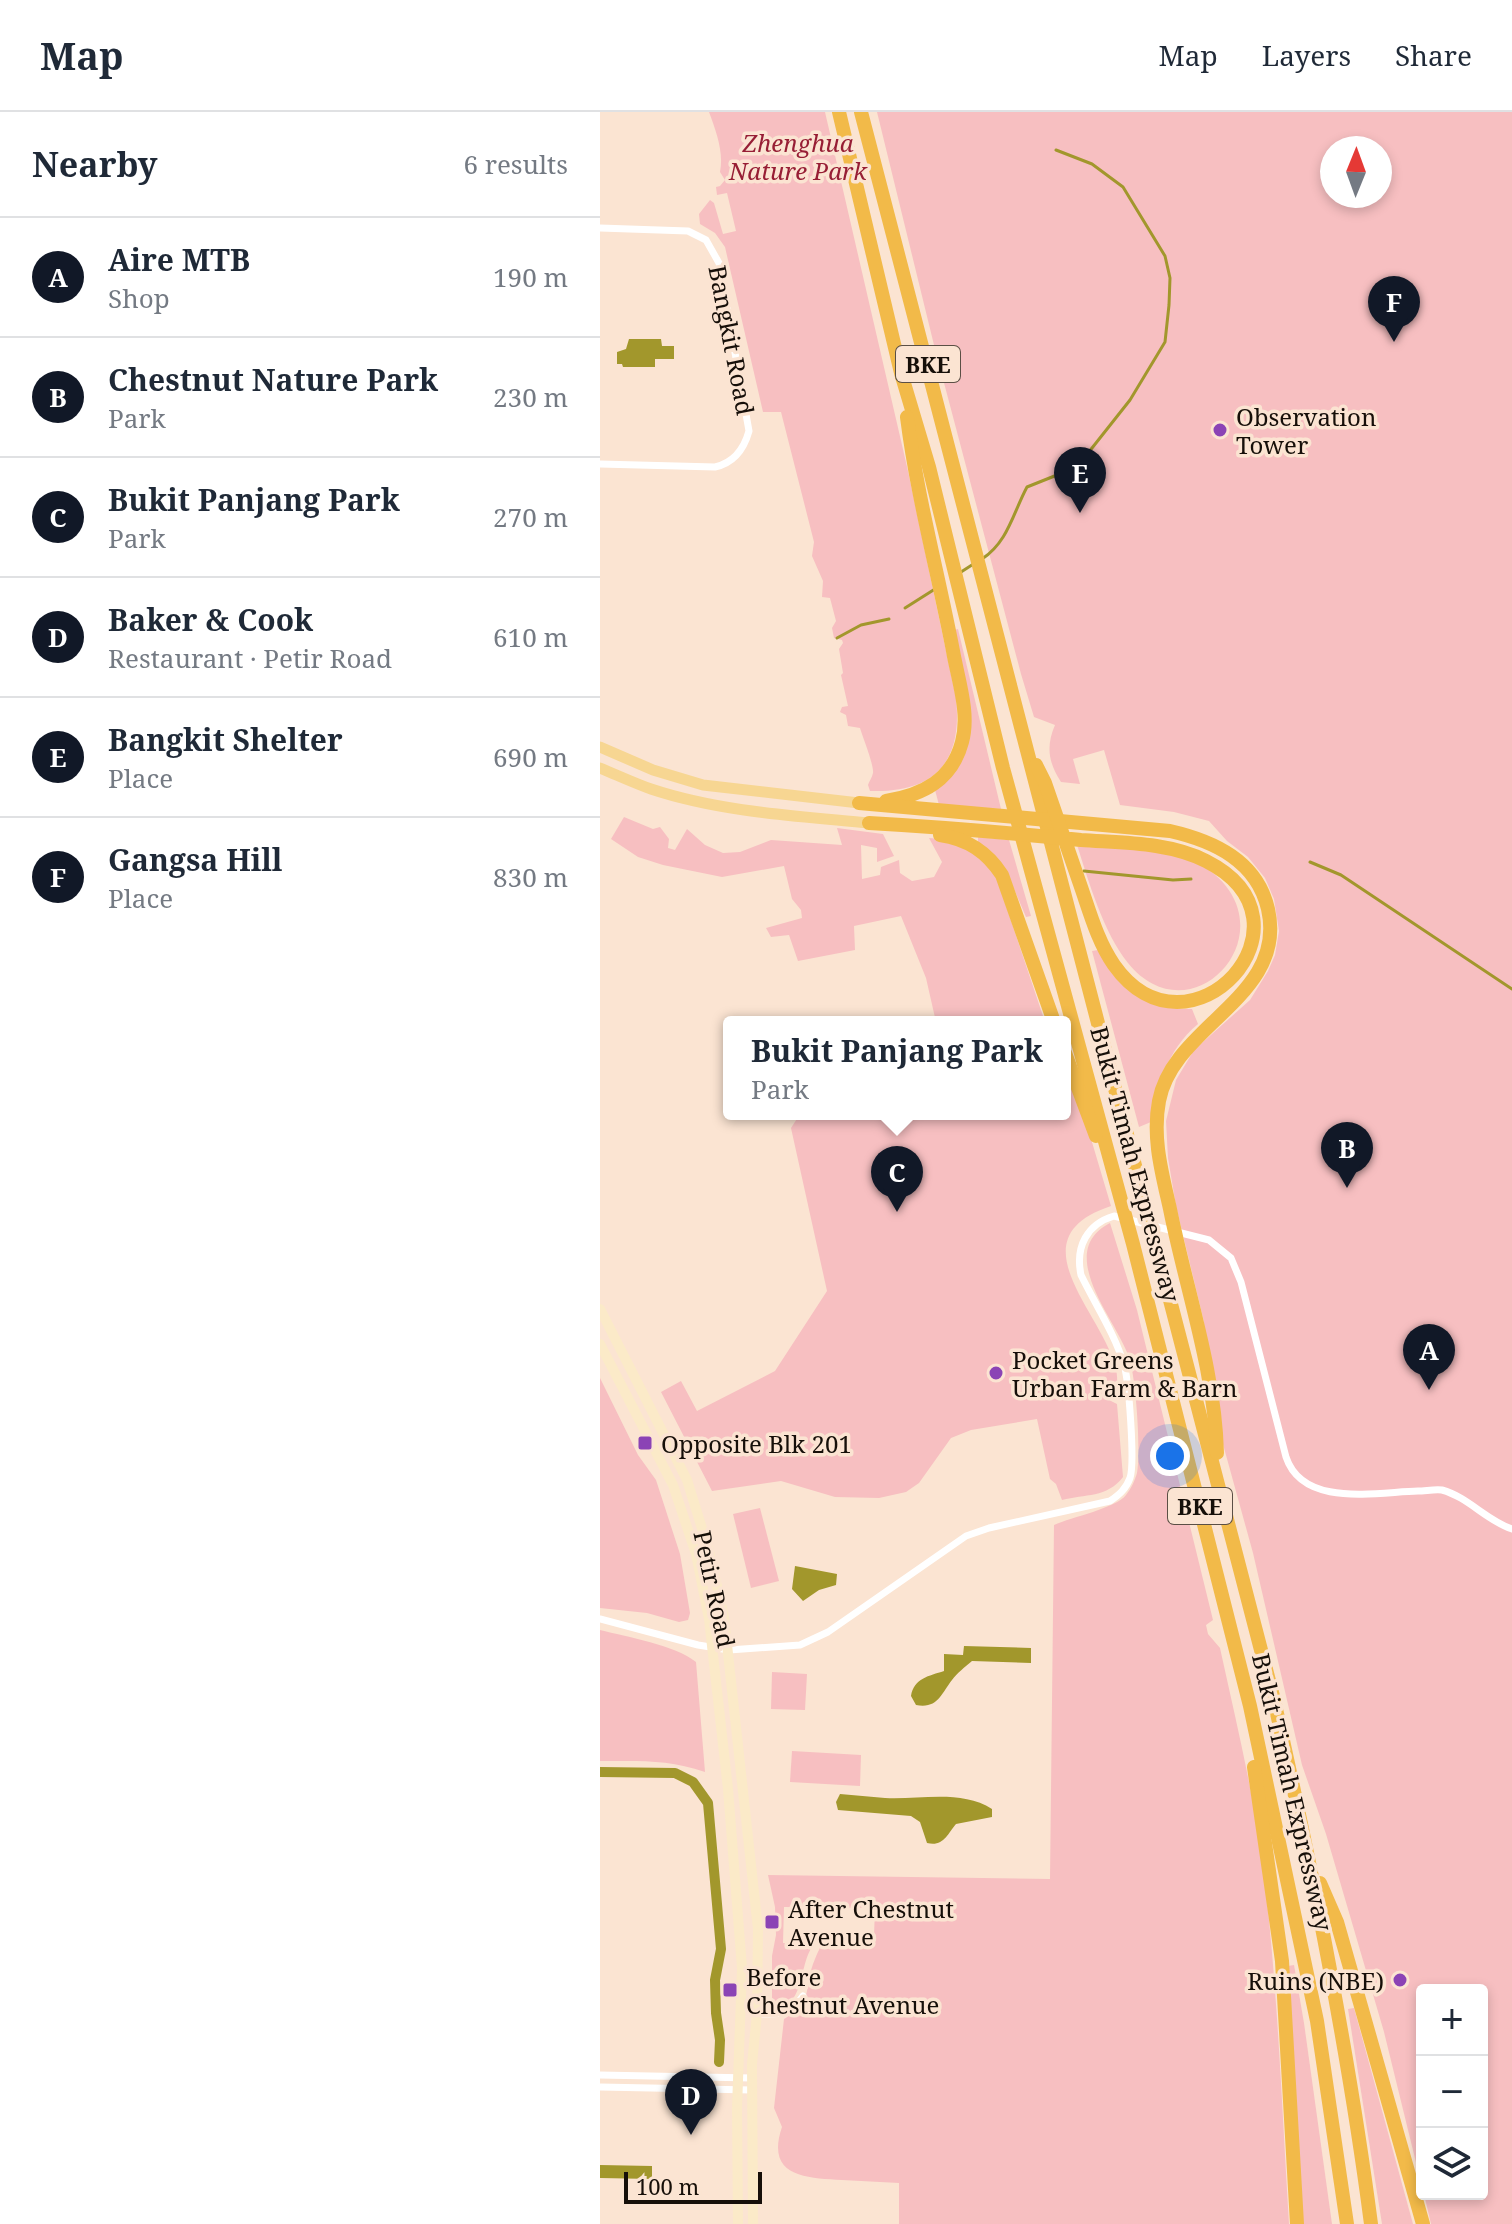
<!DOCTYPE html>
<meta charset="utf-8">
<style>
:root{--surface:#fff;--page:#f2f2f3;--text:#1f2937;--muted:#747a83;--line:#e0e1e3;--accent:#111827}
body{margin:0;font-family:"Noto Serif",serif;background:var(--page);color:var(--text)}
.controls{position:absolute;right:24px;bottom:24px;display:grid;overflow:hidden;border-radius:8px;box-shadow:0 4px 12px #0003}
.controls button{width:72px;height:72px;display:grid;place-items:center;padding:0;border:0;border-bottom:2px solid var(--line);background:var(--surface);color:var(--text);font:40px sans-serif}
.compass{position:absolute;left:720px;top:24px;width:72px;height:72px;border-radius:50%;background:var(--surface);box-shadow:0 4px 12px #0003;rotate:1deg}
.scale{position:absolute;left:24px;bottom:20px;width:138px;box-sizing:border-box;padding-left:8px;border:4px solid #160f09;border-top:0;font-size:22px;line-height:28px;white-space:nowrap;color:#160f09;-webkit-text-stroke:6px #fbe4d2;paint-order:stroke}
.you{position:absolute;left:570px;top:1344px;width:28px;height:28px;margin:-20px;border:6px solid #fff;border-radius:50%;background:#1a73e8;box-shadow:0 0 0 12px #1a73e833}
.badge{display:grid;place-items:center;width:52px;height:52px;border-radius:50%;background:var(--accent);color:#fff;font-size:26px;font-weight:700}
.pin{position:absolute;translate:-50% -66px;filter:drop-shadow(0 2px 4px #0008)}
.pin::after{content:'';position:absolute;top:42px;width:28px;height:24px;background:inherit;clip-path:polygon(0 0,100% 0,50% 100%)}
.popup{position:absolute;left:123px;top:904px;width:348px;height:104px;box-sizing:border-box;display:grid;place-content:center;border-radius:8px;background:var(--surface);filter:drop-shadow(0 2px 6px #0005);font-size:26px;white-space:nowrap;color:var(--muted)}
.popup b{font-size:30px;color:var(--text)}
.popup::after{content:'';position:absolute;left:50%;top:100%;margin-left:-16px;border:16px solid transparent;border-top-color:var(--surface)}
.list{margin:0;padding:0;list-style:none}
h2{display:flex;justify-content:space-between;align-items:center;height:104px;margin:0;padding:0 32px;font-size:34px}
h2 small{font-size:26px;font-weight:400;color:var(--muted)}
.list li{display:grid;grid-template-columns:52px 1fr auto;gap:24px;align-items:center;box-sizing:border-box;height:120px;padding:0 32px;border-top:2px solid var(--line)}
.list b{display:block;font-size:30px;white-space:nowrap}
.list p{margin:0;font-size:26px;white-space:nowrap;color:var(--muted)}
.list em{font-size:26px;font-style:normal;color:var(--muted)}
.icon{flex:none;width:44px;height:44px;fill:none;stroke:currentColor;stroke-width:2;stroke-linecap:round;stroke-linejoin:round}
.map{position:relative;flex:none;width:912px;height:2112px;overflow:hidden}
header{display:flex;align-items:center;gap:48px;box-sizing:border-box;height:112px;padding:0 40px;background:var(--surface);border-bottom:2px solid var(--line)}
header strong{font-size:38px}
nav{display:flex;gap:44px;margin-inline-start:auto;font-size:28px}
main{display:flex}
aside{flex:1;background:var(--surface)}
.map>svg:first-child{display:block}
.green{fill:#f7bfc1;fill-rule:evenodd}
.water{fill:#a2972c}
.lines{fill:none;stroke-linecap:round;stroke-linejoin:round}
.stream{stroke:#a2972c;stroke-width:3}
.canal{stroke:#a2972c;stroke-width:10}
.minor{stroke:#fff;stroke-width:7}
.secondary{stroke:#fbeac8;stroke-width:10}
.primary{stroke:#f7d692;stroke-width:11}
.motorway{stroke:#f2ba49;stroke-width:14}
.poi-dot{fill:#8b43b5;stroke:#fbe4d2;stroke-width:3}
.labels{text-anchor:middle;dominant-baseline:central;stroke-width:7;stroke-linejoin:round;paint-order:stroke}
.shield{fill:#fbe4d2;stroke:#5b4f45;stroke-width:2}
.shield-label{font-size:22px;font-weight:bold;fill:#160f09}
.park-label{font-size:24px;font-style:italic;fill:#971e35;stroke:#fbe4d2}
.street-label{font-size:24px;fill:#160f09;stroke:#fbe4d2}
.poi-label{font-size:24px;fill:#160f09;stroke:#fbe4d2;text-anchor:start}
</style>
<header>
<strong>Map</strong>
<nav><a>Map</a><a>Layers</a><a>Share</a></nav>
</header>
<main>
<aside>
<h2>Nearby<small>6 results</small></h2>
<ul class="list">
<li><span class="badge">A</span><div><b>Aire MTB</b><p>Shop</p></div><em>190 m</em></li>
<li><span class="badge">B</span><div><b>Chestnut Nature Park</b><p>Park</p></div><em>230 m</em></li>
<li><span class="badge">C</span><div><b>Bukit Panjang Park</b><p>Park</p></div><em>270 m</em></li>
<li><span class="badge">D</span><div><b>Baker &amp; Cook</b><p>Restaurant · Petir Road</p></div><em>610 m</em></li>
<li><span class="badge">E</span><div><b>Bangkit Shelter</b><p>Place</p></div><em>690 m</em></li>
<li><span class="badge">F</span><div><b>Gangsa Hill</b><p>Place</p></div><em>830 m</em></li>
</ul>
</aside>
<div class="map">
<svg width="912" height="2112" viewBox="0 0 912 2112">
<rect width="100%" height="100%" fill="#fbe4d2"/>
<g class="green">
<path d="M109,0H225L308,359L356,586C363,651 334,681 270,679L268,673C269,669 272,666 273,661C274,653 263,626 260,616L248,614L246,603L240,600L242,595L248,594L241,563L243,561L239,537L243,531L242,528L234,526L232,516L236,509L230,486L222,485L223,469L212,444L214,430L181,300H163L125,135L115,121L100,112L99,102L110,88L114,91L123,122L136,119L127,81L117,83L116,75L120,74L125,68L120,60C124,40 116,19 109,0Z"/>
<path d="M277,0H912V2112H831L824,2082H882V1878H822V2075L784,1920L726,1722L702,1653L653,1441L605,1267L604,1210L576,1094L568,1046L566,1009L576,968L594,938L650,888L668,859L675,843L679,819L674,787L665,766L648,745L627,729L609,709L574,700L520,693L504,638L473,647L480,672L461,670C448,650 446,634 455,613L434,605L421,562L334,233ZM732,36H780V84H732Z"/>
<path d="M358,517L401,697L339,693L335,678L365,637L354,518Z"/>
<path d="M24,705L53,717L60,715L69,727L68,736L75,738L87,717L105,733L123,741L140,740L171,728L242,733L237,716L283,722L294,744L277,750V736L261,733L262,767L280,763L281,755L299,748L300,761L312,769L334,765L342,750L329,726L352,728L366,734L395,761L445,910H336L326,866L301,804L254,814L255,838L198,849L189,823L171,825L166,816L202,806L201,798L192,787L184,754L122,765L63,753L38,745L11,727Z"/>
<path d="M378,725L409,728L431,804L426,805L406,758L378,730Z"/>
<path d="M477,733C503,735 571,736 592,747C704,806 595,934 528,851C503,820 489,770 477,733Z"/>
<path d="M498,838C517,876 549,897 592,897L598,912C566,939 560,971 551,1010L539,1015L492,839Z"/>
<path d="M465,955L486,1010L511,1094C414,1126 501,1199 515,1254C518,1262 517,1271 517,1279H508L507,1287L517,1292L523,1365C507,1386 485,1382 462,1388L456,1372L450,1367L437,1307L371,1318L351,1326L319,1371L306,1380L279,1386L235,1385L181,1369L112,1379L61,1280L81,1269L97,1299L175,1259L227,1179L191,1016L200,1002H465Z"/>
<path d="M510,1111L537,1198L613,1508L606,1513L608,1522L620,1536C637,1614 656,1691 665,1770C678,1884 682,1998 689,2112H299V2071C280,2070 261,2069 242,2068C206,2066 165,2065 182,2015L174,1996L184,1907C215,1890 203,1874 215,1847C219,1837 222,1834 222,1823L274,1824L275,1796L184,1795L183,1831L214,1832C197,1854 207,1896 172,1896V1844L176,1823L175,1795L168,1763L450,1767L454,1413C472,1405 516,1396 526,1383C531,1377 535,1368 537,1361C541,1338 536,1266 529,1245C515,1206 454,1140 510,1111Z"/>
<path d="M0,1266L38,1343L56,1368L80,1442L90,1501L88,1508L79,1510L47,1501L0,1496Z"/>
<path d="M160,1396L179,1469L151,1476L133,1402Z"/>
<path d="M0,1518C27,1525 75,1533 96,1550L105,1660C68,1647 39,1649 0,1649Z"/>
<path d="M172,1560L207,1562L205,1598L171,1597Z"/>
<path d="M192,1639L261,1643L260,1674L190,1670Z"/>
<path d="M694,1853L704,1911L732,2112H702L688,1854Z"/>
<path d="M754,1896L813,2112H782L748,1897Z"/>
</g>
<g class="water">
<path d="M29,227H61L62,234H74V247H55V255H23L22,252H17V240L26,237Z"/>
<path d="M195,1454L237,1462L236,1473L219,1478L203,1489L192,1477Z"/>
<path d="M364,1534L431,1536V1551L372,1549C365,1555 357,1561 352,1568C341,1582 338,1597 316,1593L311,1584C314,1566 329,1564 344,1559V1542L363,1543Z"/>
<path d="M240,1682C255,1683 270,1685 285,1686C319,1688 361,1677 392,1697V1705L356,1712C347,1723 343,1735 327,1731L320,1710L311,1704L238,1698L236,1690Z"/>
<path d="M0,2053L52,2054V2067L0,2066Z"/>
</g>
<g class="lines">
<g class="stream">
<path d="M382,447C408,430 413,401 427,375L477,355L530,288L565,230L569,193L570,166L565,144L523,75L492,52L456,38"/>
<path d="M361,460L375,451"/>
<path d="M305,496L335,477"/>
<path d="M237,526L261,513L289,507"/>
<path d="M710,750L741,763L912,877"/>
<path d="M484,759L573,768L591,767"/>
</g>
<path class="canal" d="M0,1660L75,1661L93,1670L108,1691L121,1837L115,1868L116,1901L120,1928L119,1950"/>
<g class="minor">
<path d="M0,116L88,119L106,128L119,151L149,319C144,337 133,351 115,355L0,352"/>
<path d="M0,1507L98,1533L129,1538L200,1533L228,1520L366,1424L389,1416L510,1389C519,1383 526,1377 530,1366C535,1352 529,1269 524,1253C515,1222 495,1192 481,1163C475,1135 487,1112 514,1104L609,1128L631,1146L641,1170L686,1345C703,1396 776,1380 818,1379C825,1379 835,1377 842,1378C868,1385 887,1409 912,1417"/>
<path d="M157,1902C177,1903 191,1902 203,1884"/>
<path d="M0,1963L152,1966"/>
<path d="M0,1975L152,1978"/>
</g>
<g class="secondary">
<path d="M0,1197L87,1368L109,1439L124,1505L158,1817L157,1902L152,1952L153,2112"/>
<path d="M0,1232L73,1373L96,1442L109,1507L128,1677L142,1856L137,1996L138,2112"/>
</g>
<g class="primary">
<path d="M0,635L53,658L103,673L259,691"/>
<path d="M0,656C17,663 34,671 51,677C120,700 197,704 269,711"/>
</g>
<g class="motorway">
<path d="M239,0L301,261L329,355L403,656L533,1132L650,1594L717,1909L747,2112"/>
<path d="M261,0L674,1588C713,1761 748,1935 771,2112"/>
<path d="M286,689C323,683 352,668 362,630C370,601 358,568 353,539C338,461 317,384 307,305"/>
<path d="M259,691L570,719C614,729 657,749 668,797C688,885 573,913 559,989C552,1026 562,1061 570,1097C586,1177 615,1259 617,1341"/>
<path d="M269,711C340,715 411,721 481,728C522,731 569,730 606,749C727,810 589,959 514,853C498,830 490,801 481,775C469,740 457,706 445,671L436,653"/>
<path d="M340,723C368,727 387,740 402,763L454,910"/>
<path d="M465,941L496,1024"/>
<path d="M654,1655L682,1849L697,2112"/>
<path d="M720,1771L737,1810L823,2112"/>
</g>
</g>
<g class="poi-dot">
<circle cx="620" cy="318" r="8"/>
<circle cx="396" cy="1261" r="8"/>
<rect x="37" y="1323" width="16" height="16" rx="4"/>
<rect x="164" y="1802" width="16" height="16" rx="4"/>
<circle cx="800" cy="1868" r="8"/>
<rect x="122" y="1870" width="16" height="16" rx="4"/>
</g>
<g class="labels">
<g class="shield">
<rect x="296" y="234" width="64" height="36" rx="6"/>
<rect x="568" y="1376" width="64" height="36" rx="6"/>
</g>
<g class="shield-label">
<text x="328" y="252">BKE</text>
<text x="600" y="1394">BKE</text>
</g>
<g class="park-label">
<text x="198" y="30">Zhenghua<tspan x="198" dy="28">Nature Park</tspan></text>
</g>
<g class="street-label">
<text transform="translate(132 228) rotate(79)">Bangkit Road</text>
<text transform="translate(536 1052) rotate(75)">Bukit Timah Expressway</text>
<text transform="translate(115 1477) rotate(78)">Petir Road</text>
<text transform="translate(693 1680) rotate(77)">Bukit Timah Expressway</text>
</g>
<g class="poi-label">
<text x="636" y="304">Observation<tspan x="636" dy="28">Tower</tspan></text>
<text x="412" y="1247">Pocket Greens<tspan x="412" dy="28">Urban Farm &amp; Barn</tspan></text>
<text x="61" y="1331">Opposite Blk 201</text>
<text x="188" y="1796">After Chestnut<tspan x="188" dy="28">Avenue</tspan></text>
<text x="146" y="1864">Before<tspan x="146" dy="28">Chestnut Avenue</tspan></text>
<text x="784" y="1868" text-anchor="end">Ruins (NBE)</text>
</g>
</g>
</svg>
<div class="controls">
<button>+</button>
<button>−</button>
<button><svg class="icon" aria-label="layers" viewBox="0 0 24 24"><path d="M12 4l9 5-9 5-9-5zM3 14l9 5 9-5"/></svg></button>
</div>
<svg class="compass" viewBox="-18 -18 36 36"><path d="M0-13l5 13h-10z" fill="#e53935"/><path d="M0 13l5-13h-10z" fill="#747a83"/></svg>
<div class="scale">100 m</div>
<div class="you"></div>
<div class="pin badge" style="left:829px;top:1278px">A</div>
<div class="pin badge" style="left:747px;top:1076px">B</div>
<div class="pin badge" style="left:297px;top:1100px">C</div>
<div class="popup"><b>Bukit Panjang Park</b>Park</div>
<div class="pin badge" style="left:91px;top:2023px">D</div>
<div class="pin badge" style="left:480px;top:401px">E</div>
<div class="pin badge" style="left:794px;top:230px">F</div>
</div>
</main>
